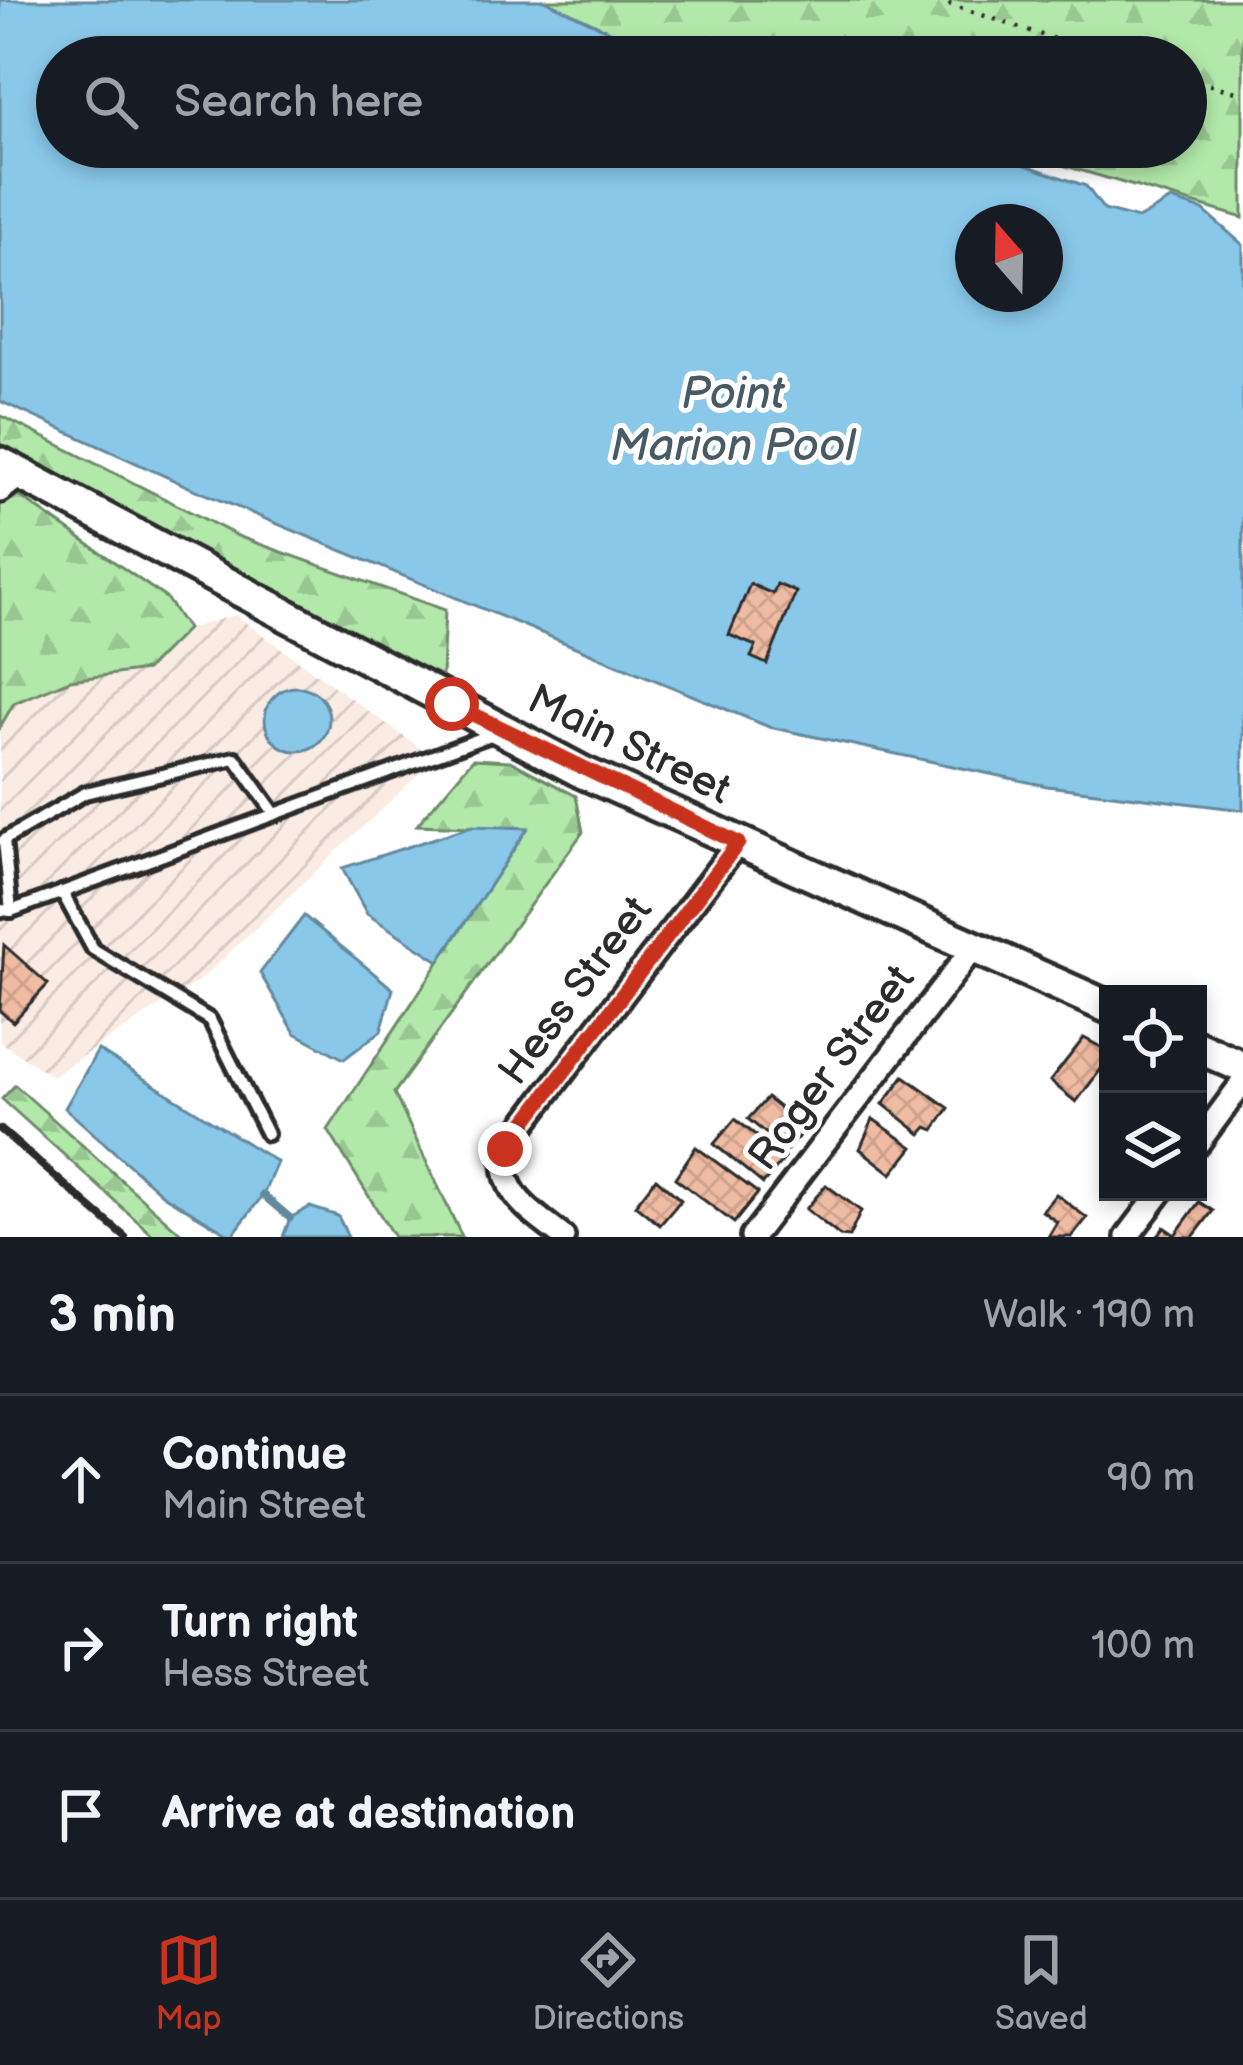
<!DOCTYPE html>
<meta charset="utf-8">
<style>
:root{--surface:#171b24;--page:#242831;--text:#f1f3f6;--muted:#9ea1a6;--line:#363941;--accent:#c8321e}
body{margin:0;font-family:"Balsamiq Sans",sans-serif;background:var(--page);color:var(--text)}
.controls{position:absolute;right:36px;bottom:36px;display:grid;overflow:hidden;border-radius:0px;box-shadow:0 6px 18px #0003}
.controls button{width:108px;height:108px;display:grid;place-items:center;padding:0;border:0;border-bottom:3px solid var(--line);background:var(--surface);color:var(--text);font:60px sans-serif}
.compass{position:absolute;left:955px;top:204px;width:108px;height:108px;border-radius:50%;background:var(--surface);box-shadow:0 6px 18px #0003;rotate:340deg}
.stop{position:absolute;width:36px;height:36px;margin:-27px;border:9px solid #c8321e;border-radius:50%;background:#fff}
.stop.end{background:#c8321e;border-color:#fff;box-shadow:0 3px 12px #0008}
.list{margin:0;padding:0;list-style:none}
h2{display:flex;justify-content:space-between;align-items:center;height:156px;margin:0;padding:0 48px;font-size:51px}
h2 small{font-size:39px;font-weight:400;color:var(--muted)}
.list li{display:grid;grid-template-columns:78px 1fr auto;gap:36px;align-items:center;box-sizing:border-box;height:168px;padding:0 48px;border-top:3px solid var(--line)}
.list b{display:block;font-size:45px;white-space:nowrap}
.list p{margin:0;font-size:39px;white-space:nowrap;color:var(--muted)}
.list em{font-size:39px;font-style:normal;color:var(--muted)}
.icon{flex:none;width:66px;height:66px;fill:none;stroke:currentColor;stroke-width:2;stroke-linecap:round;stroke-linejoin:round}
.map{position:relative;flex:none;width:1243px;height:1237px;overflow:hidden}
.search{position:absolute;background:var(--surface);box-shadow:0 6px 18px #0003;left:36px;right:36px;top:36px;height:132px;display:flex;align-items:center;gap:30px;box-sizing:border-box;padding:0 42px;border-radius:66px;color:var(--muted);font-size:45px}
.sheet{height:660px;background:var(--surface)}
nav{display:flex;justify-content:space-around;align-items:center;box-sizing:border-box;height:168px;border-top:3px solid var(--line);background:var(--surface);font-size:33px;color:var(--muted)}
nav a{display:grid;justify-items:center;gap:6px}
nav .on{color:var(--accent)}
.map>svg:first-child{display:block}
.industrial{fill:url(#industrial-furrows)}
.forest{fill:url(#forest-firs);stroke:#6e8a6a;stroke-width:3}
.water{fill:#8ac8ea;stroke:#64899e;stroke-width:3;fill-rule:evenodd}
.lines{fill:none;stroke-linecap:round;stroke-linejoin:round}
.stream{stroke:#64899e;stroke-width:8}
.building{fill:url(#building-cross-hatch);stroke:#2b2b2b;stroke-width:3}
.lane-casing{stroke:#2b2b2b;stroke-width:20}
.street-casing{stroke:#2b2b2b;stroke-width:30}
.secondary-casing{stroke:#2b2b2b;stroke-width:39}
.path{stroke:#2b2b2b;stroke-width:4.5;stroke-dasharray:3 9;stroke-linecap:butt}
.lane{stroke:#fff;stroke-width:10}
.street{stroke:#fff;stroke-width:21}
.secondary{stroke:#fff;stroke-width:30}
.rail{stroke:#2b2b2b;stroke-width:8}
.route{stroke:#c8321e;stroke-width:15}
.labels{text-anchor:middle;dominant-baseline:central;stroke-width:10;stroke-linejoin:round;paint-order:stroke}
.street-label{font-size:42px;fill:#2b2b2b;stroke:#fff}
.water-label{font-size:45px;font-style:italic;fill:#485a64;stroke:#fff}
</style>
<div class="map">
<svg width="1243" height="1237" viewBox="0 0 1243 1237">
<defs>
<pattern id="industrial-furrows" width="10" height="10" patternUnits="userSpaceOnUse" patternTransform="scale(3)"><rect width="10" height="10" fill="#faebe3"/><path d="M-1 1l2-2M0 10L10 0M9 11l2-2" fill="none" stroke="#d6cac3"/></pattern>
<pattern id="forest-firs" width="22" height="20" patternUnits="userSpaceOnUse" patternTransform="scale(3)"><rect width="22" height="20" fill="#b2e8aa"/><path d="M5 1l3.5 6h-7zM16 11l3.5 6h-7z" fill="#99c792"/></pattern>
<pattern id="building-cross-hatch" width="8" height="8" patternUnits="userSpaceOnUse" patternTransform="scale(3)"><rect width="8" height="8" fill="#f0bba3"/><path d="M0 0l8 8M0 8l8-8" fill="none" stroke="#cea18c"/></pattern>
</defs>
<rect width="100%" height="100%" fill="#fff"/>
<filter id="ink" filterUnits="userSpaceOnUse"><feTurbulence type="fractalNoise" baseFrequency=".00833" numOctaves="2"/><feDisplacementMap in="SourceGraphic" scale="24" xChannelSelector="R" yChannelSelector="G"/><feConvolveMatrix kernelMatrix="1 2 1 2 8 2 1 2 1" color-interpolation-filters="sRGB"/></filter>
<g filter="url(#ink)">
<path class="industrial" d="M235,615L435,759L201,979L52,1076L0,1042V727L14,704L70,680L146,670L187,629Z"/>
<g class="forest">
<path d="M544,0H1243V218L1001,147H1186V57H664Z"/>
<path d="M0,415L240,537L445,610L442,676L146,552L0,457Z"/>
<path d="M0,493L21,497L166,598L187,629L146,670L70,680L14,703L0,727Z"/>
<path d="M473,759L510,761L576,796L583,832L394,1093L462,1237H394L328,1130L527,829L417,825Z"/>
<path d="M15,1085L185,1237H155L2,1099Z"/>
</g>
<g class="water">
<path d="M0,0H544L664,57H57V147H974L1086,186L1104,210L1138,219L1171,200L1203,210L1243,245V810L1047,786L769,727L198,491L0,401ZM973,222H1045V294H973Z"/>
<circle cx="297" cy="719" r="32"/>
<path d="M472,826L528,828L439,961L367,914L342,868Z"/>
<path d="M304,916L393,989L381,1031L344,1059L295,1033L260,973Z"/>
<path d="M98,1050L277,1162L263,1195L232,1236L163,1195L65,1108Z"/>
<path d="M310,1207L338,1216L348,1237H283L290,1218Z"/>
</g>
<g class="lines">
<path class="stream" d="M263,1195L290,1218"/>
</g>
<g class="building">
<path d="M750,584L773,594L777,584L796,592L767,664L751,657L756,646L729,635Z"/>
<path d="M4,945L48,984L13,1022L0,1011Z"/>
<path d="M1084,1038L1108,1051V1060L1076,1102L1050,1081Z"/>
<path d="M904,1076L949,1108L934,1130L927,1127L921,1134L883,1104Z"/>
<path d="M767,1098L805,1129L787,1150L748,1119Z"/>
<path d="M735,1119L785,1158L763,1184L714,1144Z"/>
<path d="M873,1119L913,1147L892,1174L860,1149Z"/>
<path d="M696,1147L758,1193L734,1223L675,1178Z"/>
<path d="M656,1178L681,1200L660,1225L635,1205Z"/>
<path d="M826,1185L861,1211L849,1237L840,1236L806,1209Z"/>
<path d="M1056,1194L1087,1218L1072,1237H1048L1057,1222L1042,1211Z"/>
<path d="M1199,1202L1213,1211L1193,1237H1157L1164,1227L1175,1235Z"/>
</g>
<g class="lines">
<defs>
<g id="lane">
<path d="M62,892L93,949L210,1020L267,1134"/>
<path d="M0,910L11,911L493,734"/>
<path d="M11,911L4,840L85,793L235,758L275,814"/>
</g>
<g id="street">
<path d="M0,491L22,474"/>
<path d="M1198,1143L1243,1082"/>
<path d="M563,1237C531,1211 499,1195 505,1149L738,843"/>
<path d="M752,1237L974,947"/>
<path d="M1127,1237L1161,1192"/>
</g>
<g id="secondary">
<path d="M0,463L582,772L1108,1007"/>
<path d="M1198,1047L1243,1067"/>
</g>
</defs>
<use href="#lane" class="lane-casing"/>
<use href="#street" class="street-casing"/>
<use href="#secondary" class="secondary-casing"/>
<g class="path">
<path d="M937,0L1108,57"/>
<path d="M1186,78L1243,94"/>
</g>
<use href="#lane" class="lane"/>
<use href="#street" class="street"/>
<use href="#secondary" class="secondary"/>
<path class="rail" d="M0,1129L125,1237"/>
</g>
</g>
<g class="lines" filter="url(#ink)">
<path class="route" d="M452,704L738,843L505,1149"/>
</g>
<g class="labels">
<g class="street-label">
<text transform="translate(629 745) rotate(26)">Main Street</text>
<text transform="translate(576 991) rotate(-53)">Hess Street</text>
<text transform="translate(832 1068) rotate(-53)">Roger Street</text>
</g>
<g class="water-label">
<text x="733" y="394">Point<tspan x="733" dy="52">Marion Pool</tspan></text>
</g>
</g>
</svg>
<div class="controls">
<button><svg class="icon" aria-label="locate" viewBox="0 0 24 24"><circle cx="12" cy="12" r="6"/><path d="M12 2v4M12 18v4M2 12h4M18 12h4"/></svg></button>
<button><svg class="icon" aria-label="layers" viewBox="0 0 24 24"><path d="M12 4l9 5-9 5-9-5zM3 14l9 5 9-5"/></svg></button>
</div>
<svg class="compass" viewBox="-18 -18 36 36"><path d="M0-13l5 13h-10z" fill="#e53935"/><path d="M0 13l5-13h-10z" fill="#9ea1a6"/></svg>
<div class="stop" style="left:452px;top:704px"></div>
<div class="stop end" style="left:505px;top:1149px"></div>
<div class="search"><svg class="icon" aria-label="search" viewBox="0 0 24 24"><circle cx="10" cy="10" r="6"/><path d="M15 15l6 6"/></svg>Search here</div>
</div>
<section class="sheet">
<h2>3 min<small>Walk · 190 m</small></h2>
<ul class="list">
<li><svg class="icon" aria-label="ahead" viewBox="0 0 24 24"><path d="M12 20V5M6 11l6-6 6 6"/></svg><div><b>Continue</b><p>Main Street</p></div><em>90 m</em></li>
<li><svg class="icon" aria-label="right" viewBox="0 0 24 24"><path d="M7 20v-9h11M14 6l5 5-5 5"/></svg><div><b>Turn right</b><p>Hess Street</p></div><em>100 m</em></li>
<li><svg class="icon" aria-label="arrive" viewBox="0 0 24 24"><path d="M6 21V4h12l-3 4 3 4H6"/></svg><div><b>Arrive at destination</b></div></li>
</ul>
</section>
<nav>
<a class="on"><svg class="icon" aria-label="map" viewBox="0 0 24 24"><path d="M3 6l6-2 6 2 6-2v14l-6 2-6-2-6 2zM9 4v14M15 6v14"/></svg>Map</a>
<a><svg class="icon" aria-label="directions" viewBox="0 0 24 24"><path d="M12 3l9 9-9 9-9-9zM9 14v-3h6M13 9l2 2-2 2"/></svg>Directions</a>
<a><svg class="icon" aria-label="saved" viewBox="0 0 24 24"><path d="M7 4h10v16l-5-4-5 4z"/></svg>Saved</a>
</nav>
